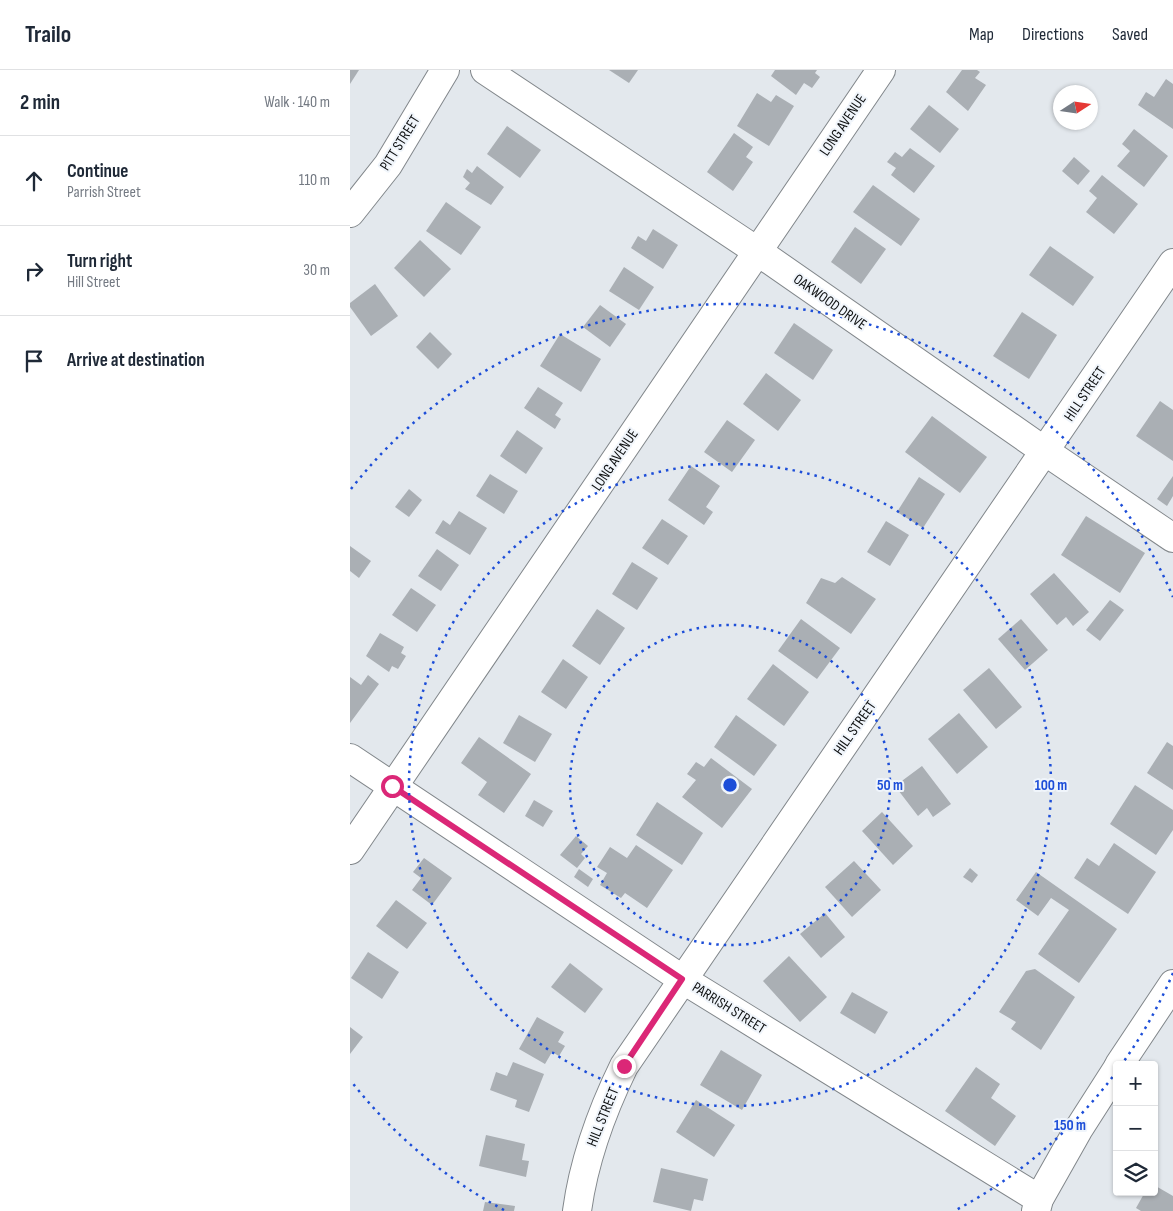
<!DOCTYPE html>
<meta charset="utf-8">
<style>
:root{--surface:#fff;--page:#f6f6f7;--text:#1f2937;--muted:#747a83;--line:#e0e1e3}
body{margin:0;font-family:"Sofia Sans Condensed",sans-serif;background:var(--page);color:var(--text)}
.controls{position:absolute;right:15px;bottom:15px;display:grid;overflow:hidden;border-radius:5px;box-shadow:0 1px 4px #0004}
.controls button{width:45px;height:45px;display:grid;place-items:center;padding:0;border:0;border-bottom:1px solid var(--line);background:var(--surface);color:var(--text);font:25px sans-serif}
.compass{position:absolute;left:703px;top:15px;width:45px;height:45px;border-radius:50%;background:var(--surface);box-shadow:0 1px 4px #0004;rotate:78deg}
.stop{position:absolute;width:15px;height:15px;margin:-11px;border:4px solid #db2777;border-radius:50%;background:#fff}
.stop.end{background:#db2777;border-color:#fff;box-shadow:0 1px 5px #0008}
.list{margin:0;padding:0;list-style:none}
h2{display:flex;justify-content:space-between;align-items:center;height:65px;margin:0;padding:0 20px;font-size:21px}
h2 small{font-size:16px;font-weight:400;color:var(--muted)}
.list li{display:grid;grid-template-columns:32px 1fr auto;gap:15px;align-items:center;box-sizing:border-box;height:90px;padding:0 20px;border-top:1px solid var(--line)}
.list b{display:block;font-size:19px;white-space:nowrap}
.list p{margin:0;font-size:16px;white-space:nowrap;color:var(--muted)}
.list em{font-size:16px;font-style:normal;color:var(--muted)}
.icon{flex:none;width:28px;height:28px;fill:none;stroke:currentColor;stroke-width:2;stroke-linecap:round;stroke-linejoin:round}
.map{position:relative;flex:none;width:823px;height:1141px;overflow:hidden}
header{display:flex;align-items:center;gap:30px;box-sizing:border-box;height:70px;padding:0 25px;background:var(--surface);border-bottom:1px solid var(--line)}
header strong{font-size:24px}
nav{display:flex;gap:28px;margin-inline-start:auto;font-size:18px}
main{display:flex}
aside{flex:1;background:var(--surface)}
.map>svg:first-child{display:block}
.building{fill:#aaafb4}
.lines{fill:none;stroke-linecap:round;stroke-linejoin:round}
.minor-casing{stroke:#82878b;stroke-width:30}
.minor{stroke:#fff;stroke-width:28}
.route{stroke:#db2777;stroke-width:6}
.ring{fill:none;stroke:#1d4ed8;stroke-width:2.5;stroke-dasharray:2.5 5}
.labels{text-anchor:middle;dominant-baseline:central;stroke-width:4;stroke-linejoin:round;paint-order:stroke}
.street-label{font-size:15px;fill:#0d0f10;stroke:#f0f5fb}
.centre{fill:#1d4ed8;stroke:#f0f5fb;stroke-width:2.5}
.ring-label{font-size:15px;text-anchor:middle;font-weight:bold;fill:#1d4ed8;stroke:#f0f5fb;stroke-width:4;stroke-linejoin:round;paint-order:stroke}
</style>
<header>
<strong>Trailo</strong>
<nav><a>Map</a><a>Directions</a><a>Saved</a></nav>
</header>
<main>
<aside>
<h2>2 min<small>Walk · 140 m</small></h2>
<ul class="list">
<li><svg class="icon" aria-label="ahead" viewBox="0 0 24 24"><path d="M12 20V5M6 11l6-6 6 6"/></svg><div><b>Continue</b><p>Parrish Street</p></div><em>110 m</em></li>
<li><svg class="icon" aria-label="right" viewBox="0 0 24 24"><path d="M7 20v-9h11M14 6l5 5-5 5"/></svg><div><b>Turn right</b><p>Hill Street</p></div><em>30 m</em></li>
<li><svg class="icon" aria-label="arrive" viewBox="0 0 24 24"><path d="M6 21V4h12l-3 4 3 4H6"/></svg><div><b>Arrive at destination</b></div></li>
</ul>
</aside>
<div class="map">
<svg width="823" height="1141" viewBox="0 0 823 1141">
<rect width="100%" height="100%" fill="#e3e8ed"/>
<g class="building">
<path d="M0,0H9L0,14Z"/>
<path d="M259,0H288L279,13Z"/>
<path d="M425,0H467L465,3L470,7L462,18L454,13L446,25L421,6Z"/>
<path d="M612,0H627L630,2L625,8L636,15L618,41L596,22Z"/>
<path d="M816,9L823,14V59L788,35L796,22L804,27Z"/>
<path d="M407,23L421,32L426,25L444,36L419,76L387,56Z"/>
<path d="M579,35L609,59L590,83L560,59Z"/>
<path d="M157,56L191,80L170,108L137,84Z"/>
<path d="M784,59L818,86L794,117L767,96L780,81L772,74Z"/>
<path d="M384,63L403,77L396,87L403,92L383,121L357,102Z"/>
<path d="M560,78L585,96L564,123L541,105L546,98L537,92L545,82L552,87Z"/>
<path d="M724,87L740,101L728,115L712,101Z"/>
<path d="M127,96L154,117L141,135L115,119L120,113L113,107L117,99L122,103Z"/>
<path d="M752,105L788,134L764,164L736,142L747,128L739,121Z"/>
<path d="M523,115L570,149L551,176L503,142Z"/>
<path d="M96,132L131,157L111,185L76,161Z"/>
<path d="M505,157L536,179L511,214L481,192Z"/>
<path d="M303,159L328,175L313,199L281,178L288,166L296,171Z"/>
<path d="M70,170L101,199L74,227L44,198Z"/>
<path d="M700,176L744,207L723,236L679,205Z"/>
<path d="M274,197L304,217L289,240L259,221Z"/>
<path d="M25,214L48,246L21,266L0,237V233Z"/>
<path d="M250,235L276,254L260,277L233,257Z"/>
<path d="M672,242L707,265L679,309L643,286Z"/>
<path d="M444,253L483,280L463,310L424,283Z"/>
<path d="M80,262L102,284L88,299L66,277Z"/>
<path d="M210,264L251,289L231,322L190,296Z"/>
<path d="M416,303L451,330L428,361L393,334Z"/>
<path d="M188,317L213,333L205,345L211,349L205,359L174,338Z"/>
<path d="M810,331L823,340V391L786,366Z"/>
<path d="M582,346L637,387L610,423L555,382Z"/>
<path d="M377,350L405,370L382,402L354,382Z"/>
<path d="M167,360L193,378L176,404L150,386Z"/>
<path d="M341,396L370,416L356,437L363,442L354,455L318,430Z"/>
<path d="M140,404L168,421L154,444L126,426Z"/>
<path d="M823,406V426L817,436L807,429Z"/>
<path d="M569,407L595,424L573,458L547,442Z"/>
<path d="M59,419L72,430L59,447L45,437Z"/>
<path d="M109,441L137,458L120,485L85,463L93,450L100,455Z"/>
<path d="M736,446L795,483L770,523L711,485Z"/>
<path d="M312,449L338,466L318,495L292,478Z"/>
<path d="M536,451L559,465L540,496L517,482Z"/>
<path d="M0,476L21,491L9,508L0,501Z"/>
<path d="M87,479L109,495L91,521L68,506Z"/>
<path d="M282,492L308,508L287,540L262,524Z"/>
<path d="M704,503L739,542L723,556L716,547L707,555L680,524Z"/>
<path d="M492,507L526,529L501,564L456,533L471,508L485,513Z"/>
<path d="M61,518L86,535L67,562L42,545Z"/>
<path d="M760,530L774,540L750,571L736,560Z"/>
<path d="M247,539L275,558L250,595L222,576Z"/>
<path d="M451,549L490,578L467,609L428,581Z"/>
<path d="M671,549L698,580L675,600L648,569Z"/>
<path d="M30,563L54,577L51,583L56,586L48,599L42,596L39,602L16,586Z"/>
<path d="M213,589L238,607L216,639L191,622Z"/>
<path d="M423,594L459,622L434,656L397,629Z"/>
<path d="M639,598L672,637L646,659L613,620Z"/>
<path d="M18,605L29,614L0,653V607L11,615Z"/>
<path d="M609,643L638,677L607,704L578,669Z"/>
<path d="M169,645L202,664L185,692L153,673Z"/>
<path d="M386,645L427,675L404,706L364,677Z"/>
<path d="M129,667L181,704L154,743L128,725L137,712L111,693Z"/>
<path d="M817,672L823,676V720L797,703Z"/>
<path d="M361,688L402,719L372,758L332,727L346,710L337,704L346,692L354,697Z"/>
<path d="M572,696L601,734L583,747L577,738L568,746L545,716Z"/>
<path d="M785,715L823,740V760L806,785L760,754Z"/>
<path d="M184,730L203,741L193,757L175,746Z"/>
<path d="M307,732L353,763L332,795L286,765Z"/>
<path d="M532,742L563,776L543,795L512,761Z"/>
<path d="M226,766L238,776L231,784L235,788L227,798L210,785Z"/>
<path d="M764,773L806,802L778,844L724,808L737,788L749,796Z"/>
<path d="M286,775L323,800L297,838L275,823L271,828L250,815L257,803L247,797L260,777L277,788Z"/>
<path d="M74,788L102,808L82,835L62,820L71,808L63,802Z"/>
<path d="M504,791L531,820L502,847L475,817Z"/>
<path d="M620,798L628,805L622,813L613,807Z"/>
<path d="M229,799L243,809L238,817L224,807Z"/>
<path d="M686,802L767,859L729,913L688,884L719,840L701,828L688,846L666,830Z"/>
<path d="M46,830L77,853L57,879L26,856Z"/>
<path d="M475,843L495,867L471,888L450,864Z"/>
<path d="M18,882L49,902L32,929L1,908Z"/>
<path d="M439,886L477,927L450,952L413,911Z"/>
<path d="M220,893L253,919L235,943L201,917Z"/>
<path d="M685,899L725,927L691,980L661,959L666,952L649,942L676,901Z"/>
<path d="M502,922L538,942L525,964L490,943Z"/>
<path d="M187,947L214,962L208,972L215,976L209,986L202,982L195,994L169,979Z"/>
<path d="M0,957L13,967L0,984Z"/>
<path d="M371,980L412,1005L392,1040L350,1015Z"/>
<path d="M163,992L194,1004L179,1042L165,1037L167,1030L140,1020L146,1002L157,1006Z"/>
<path d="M626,997L650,1014L641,1028L666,1046L645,1076L595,1041Z"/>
<path d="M346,1030L385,1055L364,1087L326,1062Z"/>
<path d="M136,1065L175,1074L172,1090L179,1091L176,1107L129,1096Z"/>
<path d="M311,1098L358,1109L353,1131L344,1129L341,1141L303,1132Z"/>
<path d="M804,1115L823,1126V1141H791L786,1138L795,1122H804Z"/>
<path d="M135,1132L165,1136L164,1141H133Z"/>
</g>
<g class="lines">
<defs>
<g id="minor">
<path d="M135,0L407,181L696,382L823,468"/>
<path d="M0,143L38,95L95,0"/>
<path d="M0,688L332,909L689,1129"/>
<path d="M0,780L531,0"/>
<path d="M769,995L823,914"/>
<path d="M227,1141C234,1089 251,1043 274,996L823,193"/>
<path d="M686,1141L689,1129L728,1060L767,999"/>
</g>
</defs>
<use href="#minor" class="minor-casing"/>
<use href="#minor" class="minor"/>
</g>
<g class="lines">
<path class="route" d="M42,716L332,909L274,996"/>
</g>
<g class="ring">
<circle cx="380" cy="715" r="160"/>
<circle cx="380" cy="715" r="321"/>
<path d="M823 903A481 481 0 0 1 772 994M767 1001A481 481 0 0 1 606 1140M154 1140A481 481 0 0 1 1 1011M1 419A481 481 0 0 1 823 527"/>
</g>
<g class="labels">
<g class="street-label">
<text transform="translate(493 55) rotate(-56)">LONG AVENUE</text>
<text transform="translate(50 73) rotate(-58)">PITT STREET</text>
<text transform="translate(480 232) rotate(35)">OAKWOOD DRIVE</text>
<text transform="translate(735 324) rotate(-56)">HILL STREET</text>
<text transform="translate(265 390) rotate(-56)">LONG AVENUE</text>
<text transform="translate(505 658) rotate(-55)">HILL STREET</text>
<text transform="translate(379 938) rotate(32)">PARRISH STREET</text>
<text transform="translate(253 1047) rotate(-68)">HILL STREET</text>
</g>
</g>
<circle cx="380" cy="715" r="8" class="centre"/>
<g class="ring-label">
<text x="540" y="720">50 m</text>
<text x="701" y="720">100 m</text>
<text x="720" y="1060">150 m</text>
</g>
</svg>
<div class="controls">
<button>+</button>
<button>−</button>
<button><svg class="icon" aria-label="layers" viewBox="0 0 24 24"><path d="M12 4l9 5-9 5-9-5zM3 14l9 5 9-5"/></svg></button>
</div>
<svg class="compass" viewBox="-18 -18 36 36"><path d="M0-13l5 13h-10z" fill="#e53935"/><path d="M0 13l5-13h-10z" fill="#747a83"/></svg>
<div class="stop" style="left:42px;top:716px"></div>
<div class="stop end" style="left:274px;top:996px"></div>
</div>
</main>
